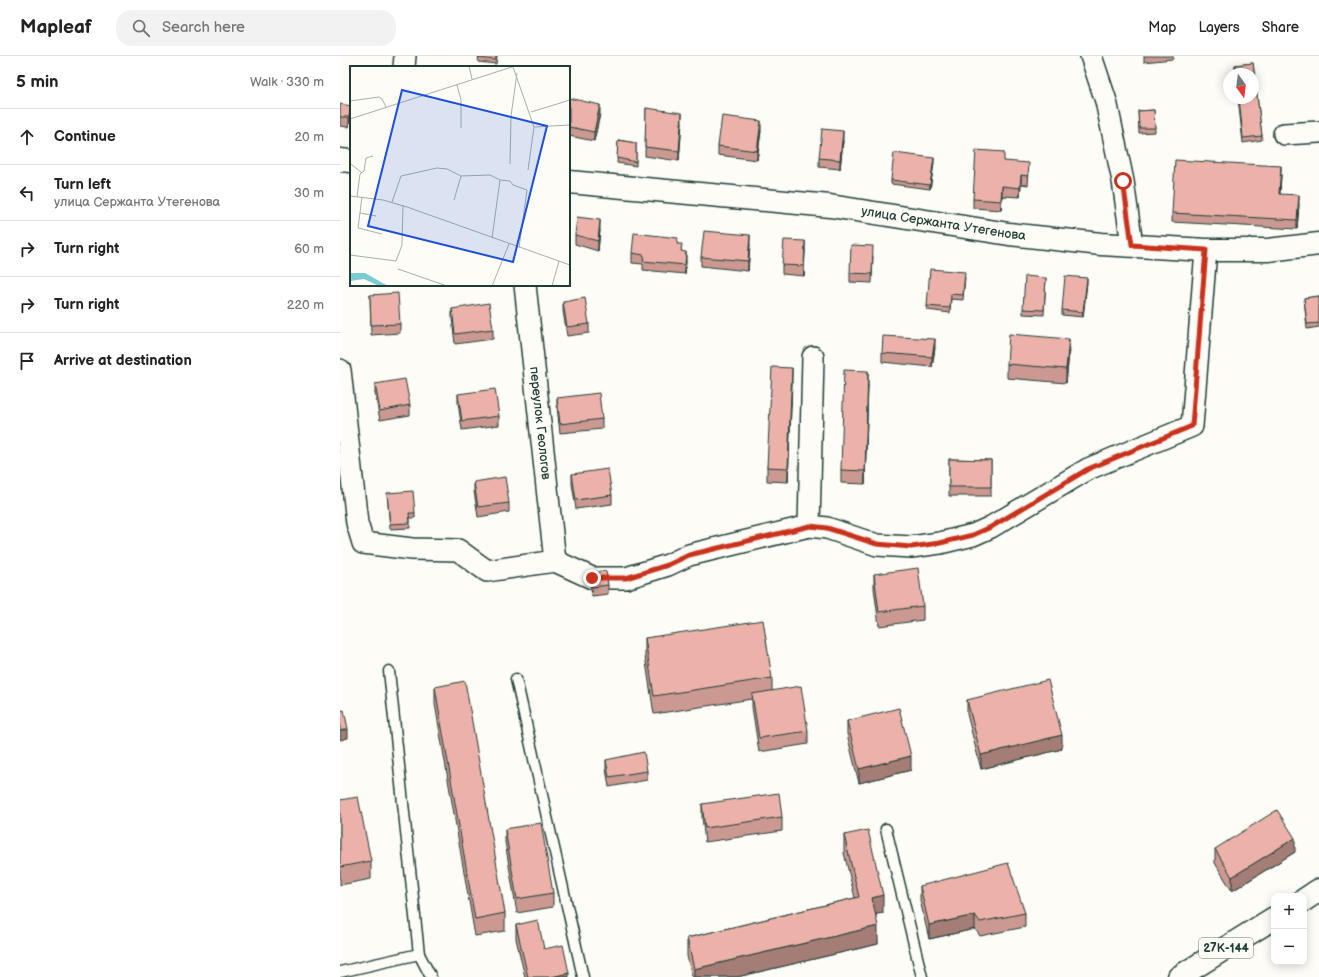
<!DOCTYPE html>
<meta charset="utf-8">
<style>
:root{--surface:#fff;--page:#f2f2f2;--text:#222;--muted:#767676;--line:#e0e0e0}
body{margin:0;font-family:"Balsamiq Sans",sans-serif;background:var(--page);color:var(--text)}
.controls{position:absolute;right:12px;bottom:12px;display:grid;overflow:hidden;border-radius:8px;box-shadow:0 2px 10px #0003}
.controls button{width:36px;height:36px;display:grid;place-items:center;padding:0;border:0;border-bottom:1px solid var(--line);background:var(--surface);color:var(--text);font:20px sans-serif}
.compass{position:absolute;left:883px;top:12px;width:36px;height:36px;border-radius:50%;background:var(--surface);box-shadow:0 2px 10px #0003;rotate:166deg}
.stop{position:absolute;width:12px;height:12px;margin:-9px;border:3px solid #c8321e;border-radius:50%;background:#fff}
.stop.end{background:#c8321e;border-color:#fff;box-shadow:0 1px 4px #0008}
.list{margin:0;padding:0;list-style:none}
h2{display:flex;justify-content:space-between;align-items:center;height:52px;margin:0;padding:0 16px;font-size:17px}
h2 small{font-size:13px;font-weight:400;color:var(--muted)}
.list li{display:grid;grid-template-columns:26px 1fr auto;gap:12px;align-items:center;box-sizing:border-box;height:56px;padding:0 16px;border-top:1px solid var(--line)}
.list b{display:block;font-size:15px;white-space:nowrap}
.list p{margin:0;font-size:13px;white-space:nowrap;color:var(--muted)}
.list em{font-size:13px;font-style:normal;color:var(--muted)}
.icon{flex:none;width:22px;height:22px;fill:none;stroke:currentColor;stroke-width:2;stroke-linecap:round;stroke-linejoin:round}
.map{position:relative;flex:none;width:979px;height:921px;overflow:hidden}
header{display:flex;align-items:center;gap:24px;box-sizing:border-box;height:56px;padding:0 20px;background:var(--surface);border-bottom:1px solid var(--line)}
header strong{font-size:19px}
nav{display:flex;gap:22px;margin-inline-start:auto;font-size:14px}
.search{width:280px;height:36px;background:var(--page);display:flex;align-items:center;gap:10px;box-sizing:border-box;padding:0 14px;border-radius:16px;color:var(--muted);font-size:15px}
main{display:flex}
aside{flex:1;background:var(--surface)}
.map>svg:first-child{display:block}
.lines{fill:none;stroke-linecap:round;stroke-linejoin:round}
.service-casing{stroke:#1f3d34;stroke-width:13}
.minor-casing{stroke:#1f3d34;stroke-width:24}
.secondary-casing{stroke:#1f3d34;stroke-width:25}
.primary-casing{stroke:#1f3d34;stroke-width:25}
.service{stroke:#fdfcf7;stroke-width:10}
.minor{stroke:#fdfcf7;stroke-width:21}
.secondary{stroke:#fdfcf7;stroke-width:22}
.primary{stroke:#fdfcf7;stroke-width:22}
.wall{fill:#cb9992;stroke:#1f3d34}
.shaded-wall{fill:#a57d77;stroke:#1f3d34}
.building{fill:#ecb2aa;stroke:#1f3d34}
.route{stroke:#c8321e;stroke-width:5}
.labels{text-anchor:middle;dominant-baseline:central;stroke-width:3.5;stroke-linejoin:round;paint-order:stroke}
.shield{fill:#fdfcf7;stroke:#62766e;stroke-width:1}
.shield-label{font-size:12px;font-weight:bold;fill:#1f3d34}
.street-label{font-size:13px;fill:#1f3d34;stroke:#fdfcf7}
.inset-road{fill:none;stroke:#a4b0a9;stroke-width:1}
.view{fill:#1d4ed8;fill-opacity:0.15;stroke:#1d4ed8;stroke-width:2}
.inset-edge{fill:none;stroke:#1f3d34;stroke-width:2}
</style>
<header>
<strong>Mapleaf</strong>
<div class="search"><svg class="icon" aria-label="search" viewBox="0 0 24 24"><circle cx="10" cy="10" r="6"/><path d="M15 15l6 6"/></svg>Search here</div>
<nav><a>Map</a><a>Layers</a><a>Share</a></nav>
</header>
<main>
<aside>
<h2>5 min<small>Walk · 330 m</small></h2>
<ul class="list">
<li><svg class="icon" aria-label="ahead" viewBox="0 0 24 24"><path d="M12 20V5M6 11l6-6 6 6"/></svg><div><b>Continue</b></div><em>20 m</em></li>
<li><svg class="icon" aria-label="left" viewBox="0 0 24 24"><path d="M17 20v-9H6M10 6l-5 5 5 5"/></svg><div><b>Turn left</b><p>улица Сержанта Утегенова</p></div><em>30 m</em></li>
<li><svg class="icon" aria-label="right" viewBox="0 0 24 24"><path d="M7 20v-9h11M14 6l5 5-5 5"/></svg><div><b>Turn right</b></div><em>60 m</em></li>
<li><svg class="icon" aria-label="right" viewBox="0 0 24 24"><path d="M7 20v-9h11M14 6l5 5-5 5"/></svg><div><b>Turn right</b></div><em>220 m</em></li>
<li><svg class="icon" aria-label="arrive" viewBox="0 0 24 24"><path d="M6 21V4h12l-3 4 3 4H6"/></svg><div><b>Arrive at destination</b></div></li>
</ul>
</aside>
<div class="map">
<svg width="979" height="921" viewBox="0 0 979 921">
<rect width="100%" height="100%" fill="#fdfcf7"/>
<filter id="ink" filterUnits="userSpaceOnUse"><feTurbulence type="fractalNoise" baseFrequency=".025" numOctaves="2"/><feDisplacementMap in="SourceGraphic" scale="8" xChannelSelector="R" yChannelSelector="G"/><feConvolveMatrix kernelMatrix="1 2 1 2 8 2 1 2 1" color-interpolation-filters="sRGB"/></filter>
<g filter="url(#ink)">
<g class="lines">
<defs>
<g id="service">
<path d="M49,615L79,898L91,921"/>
<path d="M176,623L243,921"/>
<path d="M546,773L582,921"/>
<path d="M0,916L79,898"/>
</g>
<g id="minor">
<path d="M751,0L766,45L783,125L792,189"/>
<path d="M64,11L65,0"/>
<path d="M944,78L979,76"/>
<path id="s1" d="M185,229L215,505"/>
<path d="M0,314L17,467L23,487L72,493L118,494L147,515L215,505L252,522H286L328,509L349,499L469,470L487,472L537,489L571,491L600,487L633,479L651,471L748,413L852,370L866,194"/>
<path d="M469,470L473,301"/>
</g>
<g id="secondary">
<path d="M0,104L11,105"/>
<path id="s2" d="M229,126L490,150L669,178L761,188L866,194H928L979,188"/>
</g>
<g id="primary">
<path d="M964,844L979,834"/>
<path d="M839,921L934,862"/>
</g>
</defs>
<use href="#service" class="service-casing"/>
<use href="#minor" class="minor-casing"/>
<use href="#secondary" class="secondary-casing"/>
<use href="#primary" class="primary-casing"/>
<use href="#service" class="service"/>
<use href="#minor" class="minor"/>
<use href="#secondary" class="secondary"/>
<use href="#primary" class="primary"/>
</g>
<g class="wall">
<path d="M139,0H157L156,8L138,6Z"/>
<path d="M804,0H833V3L804,6Z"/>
<path d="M913,7L922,80V84L903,87L898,42H913V18H895V9Z"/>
<path d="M229,42L260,58L254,85L229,80Z"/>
<path d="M0,48L11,59L9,71L0,70Z"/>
<path d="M306,52L342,66L339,105L305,100Z"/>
<path d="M814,54L815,76L799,77L798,55Z"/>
<path d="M421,75L417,104L378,99V90Z"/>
<path d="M278,84L296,87V110L277,107Z"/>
<path d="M503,85L500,113L479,111V102Z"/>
<path d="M664,105L689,116L688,129L681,128L680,141L662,140L661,154L633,152V143Z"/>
<path d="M594,107L590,133L551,128V124Z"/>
<path d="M941,119L940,138L959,148L957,173L832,166V157Z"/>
<path d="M260,174L258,195L235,188V179Z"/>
<path d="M338,188L346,205L345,218L303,214V208L292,207V197Z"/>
<path d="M410,188L408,215L361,210V201Z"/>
<path d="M465,194L464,220L442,218V209Z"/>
<path d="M533,200L532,227L510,226V217Z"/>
<path d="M625,221L623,244L611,243L610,257L587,254V250Z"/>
<path d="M706,222L704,259L683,258V253Z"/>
<path d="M747,226L743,261L722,259V254Z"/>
<path d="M30,239L60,268V277L31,279Z"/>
<path d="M979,240V271L967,273L964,242Z"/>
<path d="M223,246L249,268V277L227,280L223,255Z"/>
<path d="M112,253L153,273V283L115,288L112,262Z"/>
<path d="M595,292L592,311L542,306V297Z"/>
<path d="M729,297L726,327L667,322V308Z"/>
<path d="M452,326L448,426L427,425V411Z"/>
<path d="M35,328L70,349V359L40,364L35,338Z"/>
<path d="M528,329L525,428L501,427V414Z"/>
<path d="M118,338L159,360V369L122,374L118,347Z"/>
<path d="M217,342L262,363V373L220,377L217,351Z"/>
<path d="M609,403L651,404V440H609Z"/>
<path d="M232,418L272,439V448L236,453L232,428Z"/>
<path d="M134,426L169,447V456L138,461L134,435Z"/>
<path d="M47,437L75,457V462H70V472L50,473Z"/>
<path d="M250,517L268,529V538L252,540L250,527Z"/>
<path d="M534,518L583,550V564L539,570L534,532Z"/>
<path d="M305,582L432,622V635L468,675V688L419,696L412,651V643L314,658L305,600Z"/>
<path d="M95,631L165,857V875L135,880L95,648Z"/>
<path d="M627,644L722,693L641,713L627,658Z"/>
<path d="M507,665L571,714L519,727L507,678Z"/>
<path d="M266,704L307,715V724L269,731L266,713Z"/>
<path d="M0,744L31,805V823L0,829Z"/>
<path d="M362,748L442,761V775L365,786L362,761Z"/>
<path d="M165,773L213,837V851L177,857L165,786Z"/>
<path d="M504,779L543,857L536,858L538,888L397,921H352L347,900V882L515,842L504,797Z"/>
<path d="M875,793L955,796L892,835L875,807Z"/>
<path d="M580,830L685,857V871L640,880L635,873L589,883L580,844Z"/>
<path d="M176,869L204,893L229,921H185L176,883Z"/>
</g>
<g class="shaded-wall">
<path d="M260,49V58L254,85V76Z"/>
<path d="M11,50V59L9,71V61Z"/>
<path d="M342,57V66L339,105V95Z"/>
<path d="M421,65V75L417,104V95Z"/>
<path d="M503,75V85L500,113V104Z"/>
<path d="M594,102V107L590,133V129Z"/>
<path d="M941,110V119L939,147V138Z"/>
<path d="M681,119V128L680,141V132Z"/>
<path d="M662,130V140L661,154V145Z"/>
<path d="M959,139V148L957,173V164Z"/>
<path d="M260,164V174L258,195V185Z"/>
<path d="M410,179V188L408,215V205Z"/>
<path d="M465,185V194L464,220V210Z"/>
<path d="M346,196V205L345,218V209Z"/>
<path d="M747,222V226L743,261V256Z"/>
<path d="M595,283V292L592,311V301Z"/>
<path d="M729,283V297L726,327V313Z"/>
<path d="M452,312V326L448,426V412Z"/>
<path d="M528,315V329L525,428V415Z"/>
<path d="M8,673V682L0,684V675Z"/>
<path d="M722,679V693L641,713V699Z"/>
<path d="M571,700V714L519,727V713Z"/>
<path d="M955,782V796L892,835V821Z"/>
<path d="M543,839V857L532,859V842Z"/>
<path d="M635,859V873L589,883V869Z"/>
<path d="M538,870V888L397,921H354V913Z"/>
<path d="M229,917V921H211Z"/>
</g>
<g class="building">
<path d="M139,0H156V4L138,2Z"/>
<path d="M913,7L922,80L903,82L899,42H913V18H896L895,9Z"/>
<path d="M229,42L260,49L254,76L229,71Z"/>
<path d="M0,48L11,50L9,61H0Z"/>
<path d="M306,52L342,57L339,95L305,91Z"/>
<path d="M814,54L815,72H799L798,55Z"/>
<path d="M382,60L421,65L417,95L378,90Z"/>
<path d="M482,73L503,75L500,104L479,102Z"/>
<path d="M278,84L296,87V106L277,102Z"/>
<path d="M636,94L664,96V105L689,107L688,120L681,119L680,132L662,130L661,145L633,143Z"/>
<path d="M554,97L594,102L590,129L551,124Z"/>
<path d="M835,104L941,110L939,138L959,139L957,164L832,157Z"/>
<path d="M237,161L260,164L258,185L235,179Z"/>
<path d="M364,175L410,179L408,205L361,201Z"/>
<path d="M294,177L338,182L337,188H342L341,195L346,196L345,209L303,205L304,199L292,197Z"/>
<path d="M444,184L465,185L464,210L442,209Z"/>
<path d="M511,189L533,190L532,218L510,217Z"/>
<path d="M590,213L625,216L623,239L611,238L610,252L587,250Z"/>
<path d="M685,220L706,222L704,254L683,253Z"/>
<path d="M725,220L747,222L743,256L722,254Z"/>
<path d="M58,237L60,268L31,269L30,239Z"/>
<path d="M979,240V267L967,268L964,242Z"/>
<path d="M245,242L249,268L227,271L223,246Z"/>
<path d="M149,247L153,273L115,278L112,253Z"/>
<path d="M669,278L729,283L726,313L667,308Z"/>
<path d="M543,280L595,283L592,301L542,297Z"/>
<path d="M432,311L452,312L448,412L427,411Z"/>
<path d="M504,314L528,315L525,415L501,414Z"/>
<path d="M65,323L70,349L40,355L35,328Z"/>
<path d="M155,333L159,360L122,365L118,338Z"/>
<path d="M259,337L262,363L220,368L217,342Z"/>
<path d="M609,403L651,404V431H609Z"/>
<path d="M268,413L272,439L236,444L232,418Z"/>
<path d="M165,421L169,447L138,451L134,426Z"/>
<path d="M73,435L75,457H69L70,467L50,468L47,437Z"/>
<path d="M578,512L583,550L539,556L534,518Z"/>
<path d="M266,515L268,529L252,531L250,517Z"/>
<path d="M423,564L432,622L314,640L305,582Z"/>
<path d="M708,624L722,679L641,699L627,644Z"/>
<path d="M125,625L165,857L135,863L95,631Z"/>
<path d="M461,630L468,675L419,682L412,638Z"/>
<path d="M559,652L571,700L519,713L507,665Z"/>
<path d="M4,654L8,673L0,675V655Z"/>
<path d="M304,696L307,715L269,721L266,704Z"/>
<path d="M439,737L442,761L365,772L362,748Z"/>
<path d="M18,741L31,805L0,811V744Z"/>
<path d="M937,754L955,782L892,821L875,793Z"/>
<path d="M201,767L213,837L177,843L165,773Z"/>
<path d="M528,774L543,839L532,842L538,870L354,913L347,882L519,841L504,779Z"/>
<path d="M668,807L685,857L640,866L635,859L589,869L580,830Z"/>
<path d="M198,864L204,893L223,889L229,917L211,921H188L176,869Z"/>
</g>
</g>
<g class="lines" filter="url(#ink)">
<path class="route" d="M252,522H286L328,509L349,499L470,470L487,472L537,488L571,491L600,487L633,479L651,471L748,413L852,370L866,194L792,189L783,125"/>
</g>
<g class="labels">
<rect class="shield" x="859" y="882" width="54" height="20" rx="3"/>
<g class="shield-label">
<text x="886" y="892">27К-144</text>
</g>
<g class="street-label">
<text stroke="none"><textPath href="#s2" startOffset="377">улица Сержанта Утегенова</textPath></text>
<text stroke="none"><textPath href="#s1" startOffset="139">переулок Геологов</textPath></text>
</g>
</g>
<g transform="translate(10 10)">
<rect width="220" height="220" fill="#fdfcf7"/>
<path d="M1,207H15L38,220H29L14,213L0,215Z" fill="#7bcbd5"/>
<path class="inset-road" d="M119,0L122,13M163,1L184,61L178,104M107,19L111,34V62M0,35L29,31L32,33L36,41M181,46L220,34M0,53L165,0M184,61L220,59M1,98L12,107M160,98L161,50L167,7M0,130L33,134L57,141L220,199M7,131L10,108L14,105L16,92L23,90M12,131L8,162L32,168M104,134L111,110M42,136L51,110L87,102L97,103L111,110L140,109L150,114L160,115L163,119L177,124L169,182M10,147L26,150M142,172L150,114M0,189L46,195L52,179L53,139M48,203L97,220M142,220L159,178M202,220L209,195"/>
<path class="view" d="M52,24L197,60L163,196L18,160Z"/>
<rect width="220" height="220" class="inset-edge"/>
</g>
</svg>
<div class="controls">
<button>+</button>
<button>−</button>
</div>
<svg class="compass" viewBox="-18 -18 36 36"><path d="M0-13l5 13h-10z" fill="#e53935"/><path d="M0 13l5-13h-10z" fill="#767676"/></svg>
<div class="stop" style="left:783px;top:125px"></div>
<div class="stop end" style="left:252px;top:522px"></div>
</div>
</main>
